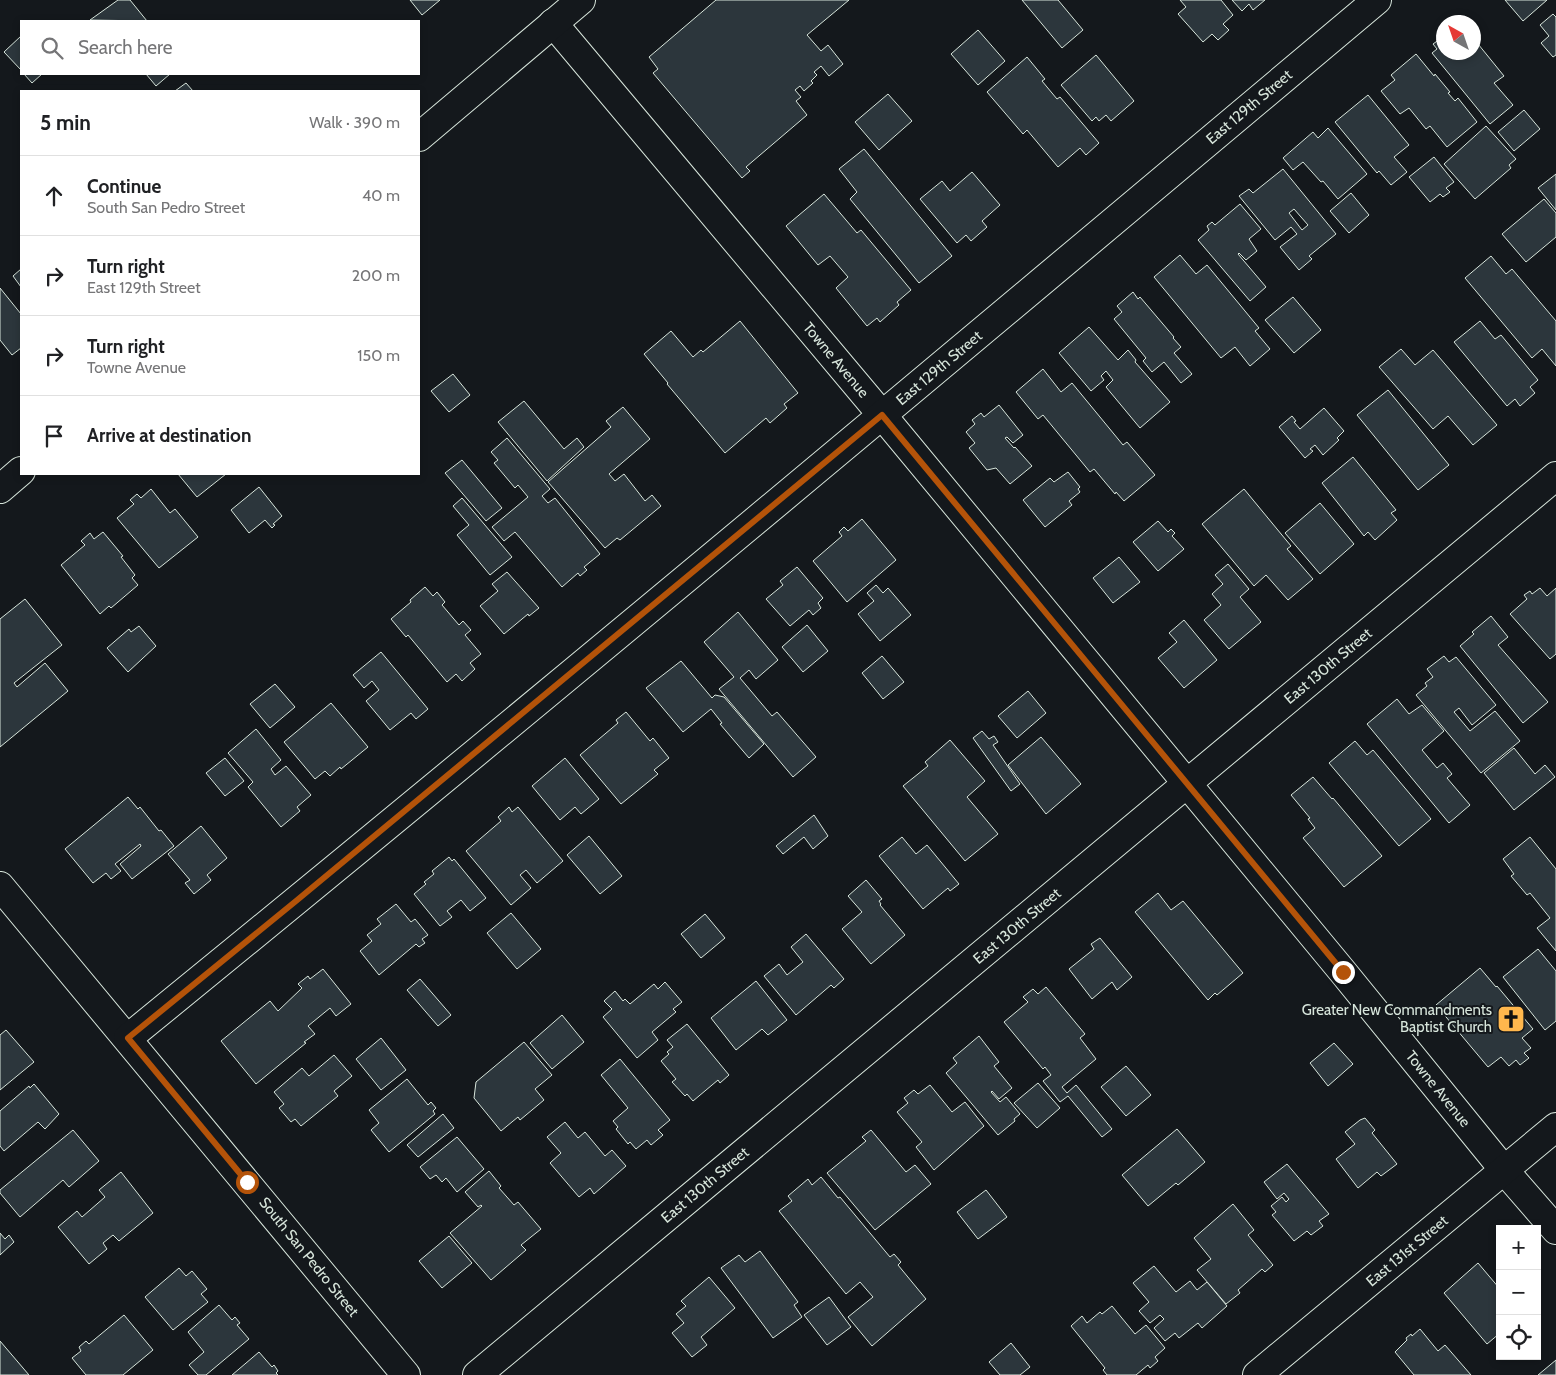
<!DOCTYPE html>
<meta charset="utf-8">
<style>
:root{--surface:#fff;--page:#f2f2f2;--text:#202124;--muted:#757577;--line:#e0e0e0}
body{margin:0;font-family:Cabin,sans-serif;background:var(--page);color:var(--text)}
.controls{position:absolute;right:15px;bottom:15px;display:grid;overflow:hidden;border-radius:0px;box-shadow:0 2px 8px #0003}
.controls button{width:45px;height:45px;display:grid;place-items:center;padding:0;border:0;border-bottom:1px solid var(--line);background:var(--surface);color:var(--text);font:25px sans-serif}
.compass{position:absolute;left:1436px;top:15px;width:45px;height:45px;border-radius:50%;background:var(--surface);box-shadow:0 2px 8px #0003;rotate:320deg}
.stop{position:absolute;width:15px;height:15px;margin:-11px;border:4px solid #b45309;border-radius:50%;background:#fff}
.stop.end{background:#b45309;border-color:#fff;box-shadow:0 1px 5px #0008}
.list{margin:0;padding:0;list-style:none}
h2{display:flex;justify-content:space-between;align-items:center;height:65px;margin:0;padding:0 20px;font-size:21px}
h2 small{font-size:16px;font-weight:400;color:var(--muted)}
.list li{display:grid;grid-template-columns:32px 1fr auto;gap:15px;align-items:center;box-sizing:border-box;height:80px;padding:0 20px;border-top:1px solid var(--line)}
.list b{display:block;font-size:19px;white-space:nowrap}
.list p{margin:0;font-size:16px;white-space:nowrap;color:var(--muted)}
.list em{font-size:16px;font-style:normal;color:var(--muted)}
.icon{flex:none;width:28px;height:28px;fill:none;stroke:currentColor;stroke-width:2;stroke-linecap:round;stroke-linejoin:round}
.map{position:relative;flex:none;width:1556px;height:1375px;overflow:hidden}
.search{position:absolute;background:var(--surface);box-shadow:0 2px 8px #0003;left:20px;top:20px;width:400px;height:55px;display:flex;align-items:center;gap:12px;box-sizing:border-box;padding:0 18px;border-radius:0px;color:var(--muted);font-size:19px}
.panel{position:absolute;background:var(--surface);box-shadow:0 2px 8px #0003;left:20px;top:90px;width:400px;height:385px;border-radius:0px}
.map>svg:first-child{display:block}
.building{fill:#2c363c;stroke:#d8e6dc;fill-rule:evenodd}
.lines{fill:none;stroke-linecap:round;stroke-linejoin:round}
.minor-casing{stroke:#d8e6dc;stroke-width:30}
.major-casing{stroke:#d8e6dc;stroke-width:30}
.minor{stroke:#14181c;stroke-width:28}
.major{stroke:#14181c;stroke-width:28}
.route{stroke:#b45309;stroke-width:6}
.labels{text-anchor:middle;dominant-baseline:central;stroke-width:4;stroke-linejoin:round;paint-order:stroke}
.street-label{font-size:15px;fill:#d8e6dc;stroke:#14181c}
.poi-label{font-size:15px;fill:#d8e6dc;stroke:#14181c;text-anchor:end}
</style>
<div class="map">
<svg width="1556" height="1375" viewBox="0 0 1556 1375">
<rect width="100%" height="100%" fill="#14181c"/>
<g class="building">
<path d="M118,0H130L147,21L90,20Z"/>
<path d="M410,0H440L422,15Z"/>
<path d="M716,0H849L807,35L821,51L828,45L843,64L829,76L821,66L814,72L817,75L811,81L813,83L804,91L800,86L795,90L801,97L796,101L807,115L746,167L750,171L742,178L653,73L658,69L649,57Z"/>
<path d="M1022,0H1058L1083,30L1062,48Z"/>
<path d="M1180,0H1221L1233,15L1223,24L1229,30L1218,40L1212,34L1203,42L1178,14L1186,7Z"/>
<path d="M1232,0H1265L1253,10L1249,4L1242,11Z"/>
<path d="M1505,0H1547L1523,21Z"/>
<path d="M1553,14L1556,17V55L1553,57L1541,43L1549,36L1540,25Z"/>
<path d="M978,30L1005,61L978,85L951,54Z"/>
<path d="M1444,32V52H1474V39L1504,76L1494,83L1513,105L1490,124L1432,53L1437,49L1433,44L1440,39L1438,36Z"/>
<path d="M21,36V70L4,52Z"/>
<path d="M1416,54L1434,76L1435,74L1450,92L1448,93L1455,101L1458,98L1477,122L1447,147L1430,126L1426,129L1409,108L1400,114L1381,91L1395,80L1391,75Z"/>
<path d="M1096,55L1134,101L1111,121L1106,115L1099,121L1096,117L1092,121L1061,85Z"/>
<path d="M1027,57L1045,79L1042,81L1057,99L1060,97L1099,143L1086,155L1080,148L1058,167L1027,130L1023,134L987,92Z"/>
<path d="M24,74H42L32,83Z"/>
<path d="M146,74H170L156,86Z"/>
<path d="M186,83L193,91H175Z"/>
<path d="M888,94L912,121L879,150L855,122Z"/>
<path d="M1368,95L1409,145L1394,157L1407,172L1391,185L1379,171L1377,173L1335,122Z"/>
<path d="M1524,110L1540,129L1514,151L1498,132Z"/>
<path d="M1486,126L1516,159L1509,165L1511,168L1475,199L1444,164Z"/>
<path d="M1328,128L1367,174L1338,199L1323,181L1321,182L1303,162L1293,170L1283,158L1313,132L1318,138Z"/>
<path d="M864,149L952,256L919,283L850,199L857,192L839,169Z"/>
<path d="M1434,157L1454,182L1446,188L1450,192L1443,197L1440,194L1430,202L1409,177Z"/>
<path d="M1283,169L1336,234L1309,256L1312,259L1299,270L1280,247L1297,234L1291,227L1275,240L1239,196L1249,189L1253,193ZM1294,209L1308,225L1302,230L1289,213Z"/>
<path d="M972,172L1000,205L982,221L987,227L971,241L966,235L957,243L920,199L942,181L950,191Z"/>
<path d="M1556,174V210L1538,188Z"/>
<path d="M1351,193L1369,215L1349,233L1330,211Z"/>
<path d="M824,194L857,233L861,230L911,290L897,302L899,305L880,322L877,318L867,326L836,288L848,277L830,256L818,265L786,226Z"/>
<path d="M1544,199L1556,213V237L1526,262L1502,234Z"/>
<path d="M1240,204L1261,229L1249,239L1257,251L1246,260L1239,253L1238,254L1266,287L1250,301L1198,240L1209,230L1207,226L1212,222L1215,225Z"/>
<path d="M1180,255L1196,274L1207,265L1259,328L1255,331L1270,349L1250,366L1235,347L1221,358L1154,277Z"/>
<path d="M1491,256L1506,274L1512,269L1556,321V366L1542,349L1532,358L1465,278Z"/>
<path d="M21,269V287L13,276Z"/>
<path d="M0,288L21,314V348L12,355L0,340Z"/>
<path d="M1133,292L1138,299L1140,297L1174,337L1173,338L1181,347L1174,353L1192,374L1181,383L1164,362L1152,372L1143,361L1146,358L1114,319L1122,312L1117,306Z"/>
<path d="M1293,297L1321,330L1294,353L1265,320Z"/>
<path d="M740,321L798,393L784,404L787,408L770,423L766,418L725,453L667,384L668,383L644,354L671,331L693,357L701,350L703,352Z"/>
<path d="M1480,321L1495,339L1501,335L1538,380L1530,387L1535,393L1520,406L1515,399L1507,406L1454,342Z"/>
<path d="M1089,327L1118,360L1128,350L1136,360L1135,362L1170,402L1140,428L1106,387L1113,380L1106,371L1101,376L1104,380L1091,391L1059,353Z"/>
<path d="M1401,349L1415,365L1433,350L1497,425L1473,445L1448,416L1433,429L1379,367Z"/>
<path d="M1043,369L1061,392L1072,383L1123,445L1127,442L1155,475L1124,501L1116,492L1115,494L1094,469L1090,472L1043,415L1038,419L1016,392Z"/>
<path d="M453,374L470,395L449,412L431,391Z"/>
<path d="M1388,390L1449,465L1418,490L1357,415Z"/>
<path d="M524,401L564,449L577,438L584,447L547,481L498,422Z"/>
<path d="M999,405L1023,435L1013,443L1007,437L1005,438L1014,448L1015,447L1032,466L1010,484L996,468L987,470L969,448L975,443L966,432L975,424L972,420L981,413L984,417Z"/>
<path d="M623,407L650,439L609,474L615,481L624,474L645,501L652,495L661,506L620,540L617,538L605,548L548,482L611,427L606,421Z"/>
<path d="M1324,408L1344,431L1337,438L1339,440L1323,455L1315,445L1310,449L1313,451L1305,458L1279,427L1292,416L1296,421L1294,422L1300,429Z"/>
<path d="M507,438L550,489L542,496L548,503L555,498L600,554L584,567L587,570L580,576L578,573L562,587L515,532L504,541L492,527L528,497L518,485L515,488L494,463L498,460L491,452Z"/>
<path d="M1353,457L1396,510L1391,513L1397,520L1375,540L1368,532L1364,536L1322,483Z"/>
<path d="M462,460L502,508L486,521L445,473Z"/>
<path d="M1068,472L1080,487L1078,489L1080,492L1069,501L1072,505L1045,527L1023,500L1050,478L1054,482Z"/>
<path d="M178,474H226L197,497Z"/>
<path d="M259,487L282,516L273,524L275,525L272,528L265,520L249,533L231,510Z"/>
<path d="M151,489L170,513L175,509L198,537L159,568L117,518L134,504L130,500L137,494L141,498Z"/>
<path d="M1244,489L1291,546L1287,549L1313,579L1288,600L1266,575L1254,586L1202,524Z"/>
<path d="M462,498L512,557L490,575L457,535L469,525L453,506Z"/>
<path d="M1320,503L1354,544L1320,574L1285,533Z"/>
<path d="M862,519L896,560L847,602L813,561L842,536L839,532L844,527L848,531Z"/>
<path d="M1158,521L1168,532L1171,529L1175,533L1172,536L1184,549L1158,571L1133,542Z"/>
<path d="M103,532L123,556L121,557L135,575L132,578L138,585L111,608L109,606L100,614L61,565L85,545L81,541L90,533L94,539Z"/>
<path d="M1119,557L1140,582L1113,603L1093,578Z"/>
<path d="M1228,564L1249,589L1240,597L1261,622L1229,649L1204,620L1221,605L1212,594L1223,584L1215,575Z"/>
<path d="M797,567L823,598L818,603L821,608L813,615L809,610L790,626L766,599L783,585L780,581Z"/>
<path d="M507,572L539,608L529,616L528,614L504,634L480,606L498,591L492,584Z"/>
<path d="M876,585L883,593L888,588L911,615L880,641L858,614L874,601L867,593Z"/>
<path d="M425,587L433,596L437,592L445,602L442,605L459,625L463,621L471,630L465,635L481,654L470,663L475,669L462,681L456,674L447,682L408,635L406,637L391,619L411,602L410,600Z"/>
<path d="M1540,588L1547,596L1556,588V654L1550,659L1510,614L1527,599L1524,595L1530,591L1532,594Z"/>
<path d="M25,599L62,645L14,683L17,687L45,663L68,691L0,747V619Z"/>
<path d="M738,612L778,660L756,679L749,670L740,678L772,716L777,712L816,757L793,777L719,689L734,677L704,642Z"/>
<path d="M1491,616L1508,637L1498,645L1548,702L1523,723L1460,646L1474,634L1472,632Z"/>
<path d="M1184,620L1217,660L1184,688L1158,658L1177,642L1169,633Z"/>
<path d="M807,625L828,651L803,672L782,647Z"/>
<path d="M139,626L156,646L128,672L107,648L129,629L131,632Z"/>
<path d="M381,652L428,709L416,719L411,713L390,730L366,701L379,690L372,681L364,688L353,675Z"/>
<path d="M882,656L904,682L883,699L862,673Z"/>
<path d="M1444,656L1449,662L1456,657L1496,705L1472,725L1459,708L1454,712L1470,731L1495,711L1520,741L1481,773L1416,695L1427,686L1425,683L1433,677L1427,669Z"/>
<path d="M681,661L712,698L715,695L724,697L764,744L749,758L720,724L722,723L711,709L683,732L646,688Z"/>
<path d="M275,684L295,707L270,728L250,704Z"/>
<path d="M1028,691L1046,713L1017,738L998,716Z"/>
<path d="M1397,699L1409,714L1422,705L1444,731L1422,750L1437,768L1443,763L1452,774L1447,778L1470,805L1449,823L1367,724Z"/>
<path d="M331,703L368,747L341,769L340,767L330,776L325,771L315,779L284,742Z"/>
<path d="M626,712L650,741L653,738L669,758L654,770L658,774L621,804L580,755L618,723L616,720Z"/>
<path d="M256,729L281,760L271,769L275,775L286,766L311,795L297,807L300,811L281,827L248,787L253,782L228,753Z"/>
<path d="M982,731L989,739L994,736L998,742L993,745L1020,784L1011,791L973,738Z"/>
<path d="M1041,737L1081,784L1046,814L1008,765Z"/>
<path d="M950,740L985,781L967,797L998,834L965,861L903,786L928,766L925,762Z"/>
<path d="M1355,741L1367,755L1373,750L1431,819L1399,846L1329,763Z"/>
<path d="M1514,748L1535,774L1545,765L1555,777L1514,810L1484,773Z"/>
<path d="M225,758L244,781L225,796L206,773Z"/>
<path d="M565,758L599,799L581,814L575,807L560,820L532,786Z"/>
<path d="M1313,777L1332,799L1333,798L1382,856L1344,887L1303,838L1315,828L1308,819L1310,818L1291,795Z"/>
<path d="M128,797L138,809L140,807L159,831L161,830L174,846L132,879L120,864L141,846L140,844L115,864L121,871L111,879L106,873L93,883L65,849Z"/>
<path d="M509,807L512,812L518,807L563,861L537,883L526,870L520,875L531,888L511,905L466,851L501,821L498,817Z"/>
<path d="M814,815L828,836L813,849L804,837L783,854L776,846Z"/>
<path d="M201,826L227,858L207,875L211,880L194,894L185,883L190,880L168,854Z"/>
<path d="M589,836L622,876L600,894L567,855Z"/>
<path d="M902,837L916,854L927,845L959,884L950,891L948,888L923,909L879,856Z"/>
<path d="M1530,837L1556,869V951L1537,928L1550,918L1530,893L1527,895L1511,876L1514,874L1503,859Z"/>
<path d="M449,857L452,861L454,859L486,898L470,911L461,900L447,911L452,917L440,926L414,894L426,884L424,882L434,874L432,871Z"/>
<path d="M866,880L882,899L879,901L881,904L880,905L905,935L871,964L842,929L862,912L848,896Z"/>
<path d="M1158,893L1171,910L1183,901L1243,973L1217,995L1215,993L1208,1000L1135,912Z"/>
<path d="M396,904L411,922L415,919L428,935L422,939L425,943L419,947L416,944L379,975L360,951L372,941L367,935L381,924L377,919Z"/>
<path d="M511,913L541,949L517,969L487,933Z"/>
<path d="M705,914L725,938L701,958L681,934Z"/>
<path d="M806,934L844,979L834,988L831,985L796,1015L764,976L779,964L787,975L803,962L791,947Z"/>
<path d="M1100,938L1132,977L1117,990L1112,982L1092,999L1069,969L1094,949L1091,944Z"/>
<path d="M1538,949L1556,971V1021L1545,1030L1503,977Z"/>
<path d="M1480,968L1496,987L1497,986L1533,1029L1522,1038L1531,1048L1524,1053L1529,1058L1520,1065L1516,1060L1509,1066L1501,1057L1488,1067L1436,1005Z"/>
<path d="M323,969L351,1004L336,1016L330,1008L308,1026L315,1034L304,1042L306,1043L256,1084L221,1041L270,1001L278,1011L302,988L298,984L308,976L310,979Z"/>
<path d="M420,979L451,1015L438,1026L407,990Z"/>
<path d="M756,981L787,1020L768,1035L762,1029L736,1050L711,1018Z"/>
<path d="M665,982L682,1002L673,1009L676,1012L652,1032L658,1040L637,1058L603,1017L612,1009L604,1001L615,991L623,1001L625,999L630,1004L654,984L658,989Z"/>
<path d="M1046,987L1085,1034L1080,1038L1096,1059L1062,1087L1067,1093L1076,1085L1112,1129L1102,1137L1068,1096L1060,1102L1043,1081L1051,1075L1045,1067L1043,1069L1004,1022L1028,1002L1023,997L1033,989L1038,994Z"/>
<path d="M562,1015L584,1042L552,1069L530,1043Z"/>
<path d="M687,1024L729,1075L720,1083L718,1080L693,1101L687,1094L685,1096L672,1082L676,1079L661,1061L669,1054L667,1052L673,1047L667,1040Z"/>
<path d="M6,1030L34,1062L0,1090V1035Z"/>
<path d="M979,1036L999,1062L994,1066L1012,1088L999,1099L992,1091L991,1092L1000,1102L1006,1097L1020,1114L1014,1119L1015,1121L998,1135L946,1073L957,1063L953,1058Z"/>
<path d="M381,1038L406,1070L381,1090L356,1059Z"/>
<path d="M524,1042L552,1075L535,1089L544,1100L520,1120L518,1117L501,1131L474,1098L476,1082Z"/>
<path d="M1334,1043L1353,1064L1328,1086L1310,1063Z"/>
<path d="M334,1055L352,1076L334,1091L338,1096L301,1126L295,1119L291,1122L279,1108L284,1104L274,1092L302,1068L309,1076Z"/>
<path d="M620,1059L670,1120L658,1130L663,1135L651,1145L647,1140L636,1149L630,1142L628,1144L616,1129L618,1127L613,1121L628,1108L601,1075Z"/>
<path d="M1126,1066L1151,1095L1126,1116L1101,1087Z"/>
<path d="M407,1079L428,1105L431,1102L436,1108L433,1111L435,1114L389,1152L371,1130L379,1123L369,1110Z"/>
<path d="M1038,1083L1060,1108L1037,1128L1014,1103Z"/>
<path d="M34,1084L59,1114L45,1129L38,1122L4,1151L0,1146V1111L29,1086L30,1088Z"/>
<path d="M930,1085L952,1112L965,1102L984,1126L934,1170L916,1147L922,1142L897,1112L908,1103L904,1098L914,1090L918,1094Z"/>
<path d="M443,1114L454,1128L418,1157L407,1145Z"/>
<path d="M1365,1118L1375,1130L1372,1133L1397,1164L1381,1176L1377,1172L1358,1188L1336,1159L1355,1144L1345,1132L1360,1120Z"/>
<path d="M565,1122L578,1138L585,1132L605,1156L612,1150L626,1166L594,1194L590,1188L579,1197L550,1163L561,1153L547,1137Z"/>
<path d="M1177,1129L1205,1162L1178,1185L1176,1183L1148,1206L1122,1175Z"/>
<path d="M73,1130L99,1161L69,1187L63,1180L20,1217L0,1193V1190Z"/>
<path d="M871,1130L906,1172L915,1165L931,1184L875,1230L827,1173L866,1141L862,1137Z"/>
<path d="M457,1137L484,1169L457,1192L446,1178L442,1182L436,1175L430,1179L420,1167Z"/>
<path d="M1287,1164L1329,1214L1319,1221L1323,1226L1311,1235L1307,1231L1294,1241L1272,1215L1276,1212L1271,1206L1282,1197L1286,1202L1289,1199L1284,1193L1277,1199L1264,1182Z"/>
<path d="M489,1171L501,1186L499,1188L514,1205L518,1202L541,1229L521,1245L526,1250L491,1280L450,1233L482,1206L481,1205L478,1207L465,1192Z"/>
<path d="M121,1172L153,1213L119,1241L113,1235L103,1243L107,1249L89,1264L58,1227L77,1211L82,1217L105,1197L99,1190Z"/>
<path d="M821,1177L838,1198L840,1197L890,1257L894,1254L901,1262L898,1265L926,1299L872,1346L848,1317L873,1297L860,1282L846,1294L779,1211L792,1201L788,1196L808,1179L812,1185Z"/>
<path d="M986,1190L1007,1217L978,1239L957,1212Z"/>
<path d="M1233,1204L1254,1230L1248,1235L1273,1265L1265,1272L1262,1269L1238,1290L1240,1293L1226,1304L1197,1270L1211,1259L1194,1238Z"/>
<path d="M0,1233L5,1239L9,1235L14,1242L0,1255Z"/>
<path d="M449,1236L472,1263L442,1288L419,1261Z"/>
<path d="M760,1251L798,1302L794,1305L802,1317L773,1338L721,1268L739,1255L745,1262Z"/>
<path d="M1478,1263L1500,1289V1333L1487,1344L1444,1293Z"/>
<path d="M1154,1266L1176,1292L1190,1281L1197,1290L1207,1282L1227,1306L1202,1328L1198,1323L1179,1338L1175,1333L1165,1341L1154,1328L1164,1319L1160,1315L1150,1323L1139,1311L1149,1302L1133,1283Z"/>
<path d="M179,1268L186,1276L192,1271L207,1289L201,1294L208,1302L173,1330L145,1297Z"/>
<path d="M709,1277L735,1308L701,1337L707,1345L692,1357L672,1333L684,1323L676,1314L686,1306L681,1301Z"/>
<path d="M829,1297L851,1327L827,1345L804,1315Z"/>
<path d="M219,1305L232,1320L235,1317L240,1323L237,1325L249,1339L206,1375H198L189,1365L204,1352L188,1332Z"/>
<path d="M1112,1306L1135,1334L1146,1325L1165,1348L1155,1357L1158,1361L1150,1368L1148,1365L1136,1375H1107L1103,1370L1105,1368L1071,1326L1082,1316L1087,1323L1100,1312L1102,1314Z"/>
<path d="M124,1315L153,1350L123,1375H86L72,1358L81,1351L79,1347L86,1341L89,1344Z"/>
<path d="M1420,1329L1438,1351L1445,1345L1471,1375H1414L1395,1352L1407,1340L1406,1338L1411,1334L1412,1336Z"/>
<path d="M0,1341L29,1375H0Z"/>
<path d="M1011,1343L1030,1367L1020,1375H1000L989,1362Z"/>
<path d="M259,1352L272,1367L274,1365L278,1371L276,1373L278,1375H232Z"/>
<path d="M1556,1360V1375H1538Z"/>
</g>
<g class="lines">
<defs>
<g id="minor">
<path d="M553,23L882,415L1343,972L1504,1170L1556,1230"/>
<path d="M0,886L406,1375"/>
<path d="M128,1038C548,696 963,348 1377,0"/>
<path d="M477,1375L1556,476"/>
<path d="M1257,1375L1556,1127"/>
</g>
<g id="major">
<path d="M419,137L581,0"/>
<path d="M0,489L21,471"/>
</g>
</defs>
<use href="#minor" class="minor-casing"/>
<use href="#major" class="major-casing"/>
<use href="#minor" class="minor"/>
<use href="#major" class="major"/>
</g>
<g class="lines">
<path class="route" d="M247,1182L128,1038L296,901L882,415L1343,972"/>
</g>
<defs>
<symbol id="church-square" viewBox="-11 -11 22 22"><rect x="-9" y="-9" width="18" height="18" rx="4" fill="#ffb74d" stroke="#14181c"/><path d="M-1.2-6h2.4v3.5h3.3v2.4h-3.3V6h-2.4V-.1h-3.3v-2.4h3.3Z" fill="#111"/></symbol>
</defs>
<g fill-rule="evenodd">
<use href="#church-square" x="1495" y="1003" width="32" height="32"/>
</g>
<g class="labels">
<g class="street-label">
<text transform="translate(1249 107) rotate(-40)">East 129th Street</text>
<text transform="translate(836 360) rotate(50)">Towne Avenue</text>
<text transform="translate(939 368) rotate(-40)">East 129th Street</text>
<text transform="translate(1328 666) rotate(-40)">East 130th Street</text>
<text transform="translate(1017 926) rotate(-40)">East 130th Street</text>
<text transform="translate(1438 1089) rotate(51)">Towne Avenue</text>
<text transform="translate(705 1185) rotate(-40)">East 130th Street</text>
<text transform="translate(1407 1251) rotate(-40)">East 131st Street</text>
<text transform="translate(309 1257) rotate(51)">South San Pedro Street</text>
</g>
<g class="poi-label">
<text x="1492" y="1010">Greater New Commandments<tspan x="1492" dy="17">Baptist Church</tspan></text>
</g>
</g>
</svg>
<div class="controls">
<button>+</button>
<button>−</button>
<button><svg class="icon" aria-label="locate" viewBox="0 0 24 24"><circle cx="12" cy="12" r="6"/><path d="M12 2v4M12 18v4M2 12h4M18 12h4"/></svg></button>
</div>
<svg class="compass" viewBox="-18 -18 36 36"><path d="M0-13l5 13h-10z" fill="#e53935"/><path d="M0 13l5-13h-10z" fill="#757577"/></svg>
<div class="stop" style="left:247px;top:1182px"></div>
<div class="stop end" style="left:1343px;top:972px"></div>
<div class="search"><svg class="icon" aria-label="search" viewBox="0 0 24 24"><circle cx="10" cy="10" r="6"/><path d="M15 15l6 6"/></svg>Search here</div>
<section class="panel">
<h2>5 min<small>Walk · 390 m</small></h2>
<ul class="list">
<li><svg class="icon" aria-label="ahead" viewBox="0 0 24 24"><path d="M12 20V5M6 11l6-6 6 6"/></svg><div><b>Continue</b><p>South San Pedro Street</p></div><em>40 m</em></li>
<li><svg class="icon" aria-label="right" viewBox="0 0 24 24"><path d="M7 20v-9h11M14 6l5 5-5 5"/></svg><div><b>Turn right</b><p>East 129th Street</p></div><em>200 m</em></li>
<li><svg class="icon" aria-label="right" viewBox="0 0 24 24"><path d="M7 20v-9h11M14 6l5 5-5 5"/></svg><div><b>Turn right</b><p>Towne Avenue</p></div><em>150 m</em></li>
<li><svg class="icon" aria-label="arrive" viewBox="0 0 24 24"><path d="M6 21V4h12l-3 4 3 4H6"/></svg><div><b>Arrive at destination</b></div></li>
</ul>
</section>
</div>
